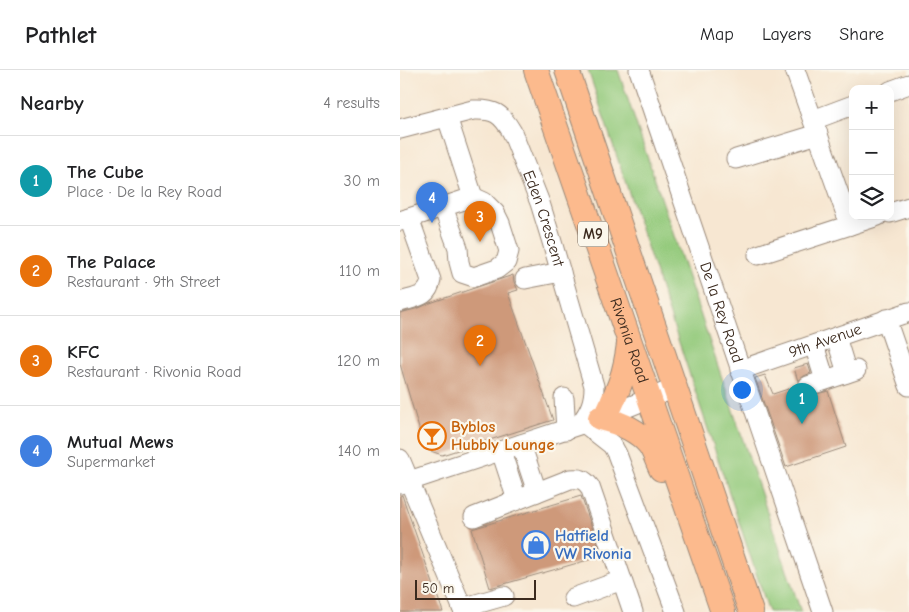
<!DOCTYPE html>
<meta charset="utf-8">
<style>
:root{--surface:#fff;--page:#f6f6f6;--text:#202124;--muted:#757577;--line:#e0e0e0;--accent:#c8321e}
body{margin:0;font-family:"Comic Neue",sans-serif;background:var(--page);color:var(--text)}
.controls{position:absolute;right:15px;top:15px;display:grid;overflow:hidden;border-radius:10px;box-shadow:0 5px 20px #0002}
.controls button{width:45px;height:45px;display:grid;place-items:center;padding:0;border:0;border-bottom:1px solid var(--line);background:var(--surface);color:var(--text);font:25px sans-serif}
.scale{position:absolute;left:15px;bottom:12px;width:121px;box-sizing:border-box;padding-left:5px;border:2px solid #3b2a1e;border-top:0;font-size:14px;line-height:18px;white-space:nowrap;color:#3b2a1e;-webkit-text-stroke:4px #fbf7ec;paint-order:stroke}
.you{position:absolute;left:341px;top:319px;width:18px;height:18px;margin:-12px;border:4px solid #fff;border-radius:50%;background:#1a73e8;box-shadow:0 0 0 8px #1a73e833}
.badge{display:grid;place-items:center;width:32px;height:32px;border-radius:50%;background:var(--accent);color:#fff;font-size:16px;font-weight:700}
.pin{position:absolute;translate:-50% -41px;filter:drop-shadow(0 1px 2px #0008)}
.pin::after{content:'';position:absolute;top:26px;width:18px;height:15px;background:inherit;clip-path:polygon(0 0,100% 0,50% 100%)}
.list{margin:0;padding:0;list-style:none}
h2{display:flex;justify-content:space-between;align-items:center;height:65px;margin:0;padding:0 20px;font-size:21px}
h2 small{font-size:16px;font-weight:400;color:var(--muted)}
.list li{display:grid;grid-template-columns:32px 1fr auto;gap:15px;align-items:center;box-sizing:border-box;height:90px;padding:0 20px;border-top:1px solid var(--line)}
.list b{display:block;font-size:19px;white-space:nowrap}
.list p{margin:0;font-size:16px;white-space:nowrap;color:var(--muted)}
.list em{font-size:16px;font-style:normal;color:var(--muted)}
.icon{flex:none;width:28px;height:28px;fill:none;stroke:currentColor;stroke-width:2;stroke-linecap:round;stroke-linejoin:round}
.map{position:relative;flex:none;width:509px;height:542px;overflow:hidden}
header{display:flex;align-items:center;gap:30px;box-sizing:border-box;height:70px;padding:0 25px;background:var(--surface);border-bottom:1px solid var(--line)}
header strong{font-size:24px}
nav{display:flex;gap:28px;margin-inline-start:auto;font-size:18px}
main{display:flex}
aside{flex:1;background:var(--surface)}
.map>svg:first-child{display:block}
.green{fill:#94ca7d;stroke:#687a4e}
.building{fill:#ce997a}
.lines{fill:none;stroke-linecap:round;stroke-linejoin:round}
.minor-casing{stroke:#998878;stroke-width:21}
.major-casing{stroke:#998878;stroke-width:26}
.minor{stroke:#fff;stroke-width:19}
.major{stroke:#fcba8d;stroke-width:24}
.labels{text-anchor:middle;dominant-baseline:central;stroke-width:4.5;stroke-linejoin:round;paint-order:stroke}
.shield{fill:#fbf7ec;stroke:#75685c;stroke-width:1}
.shield-label{font-size:15px;font-weight:bold;fill:#3b2a1e}
.street-label{font-size:16px;fill:#3b2a1e;stroke:#fbf7ec}
.food-label{font-size:16px;font-weight:bold;fill:#c56008;stroke:#fbf7ec;text-anchor:start}
.shop-label{font-size:16px;font-weight:bold;fill:#366cbe;stroke:#fbf7ec;text-anchor:start}
</style>
<header>
<strong>Pathlet</strong>
<nav><a>Map</a><a>Layers</a><a>Share</a></nav>
</header>
<main>
<aside>
<h2>Nearby<small>4 results</small></h2>
<ul class="list">
<li><span class="badge" style="background:#0f9aa8">1</span><div><b>The Cube</b><p>Place · De la Rey Road</p></div><em>30 m</em></li>
<li><span class="badge" style="background:#e8710a">2</span><div><b>The Palace</b><p>Restaurant · 9th Street</p></div><em>110 m</em></li>
<li><span class="badge" style="background:#e8710a">3</span><div><b>KFC</b><p>Restaurant · Rivonia Road</p></div><em>120 m</em></li>
<li><span class="badge" style="background:#3f7fe0">4</span><div><b>Mutual Mews</b><p>Supermarket</p></div><em>140 m</em></li>
</ul>
</aside>
<div class="map">
<svg width="509" height="542" viewBox="0 0 509 542">
<rect width="100%" height="100%" fill="#fbf7ec"/>
<filter id="ink" filterUnits="userSpaceOnUse"><feTurbulence type="fractalNoise" baseFrequency=".02" numOctaves="2"/><feDisplacementMap in="SourceGraphic" scale="10" xChannelSelector="R" yChannelSelector="G"/><feConvolveMatrix kernelMatrix="1 2 1 2 8 2 1 2 1" color-interpolation-filters="sRGB"/></filter>
<filter id="wash" filterUnits="userSpaceOnUse"><feTurbulence type="fractalNoise" baseFrequency=".0096" numOctaves="4" result="noise"/><feDisplacementMap in="SourceGraphic" scale="20" xChannelSelector="R" yChannelSelector="G"/><feGaussianBlur stdDeviation="1.12" result="paint"/><feColorMatrix in="noise" values="0 0 0 0 0 0 0 0 0 0 0 0 0 0 0 0 0 1.4 0 .05"/><feComposite in="paint" operator="in"/></filter>
<g filter="url(#wash)">
<rect width="100%" height="100%" fill="#f7e7d2"/>
<path class="green" d="M188,0H218L401,542H369Z"/>
<g id="blocks">
<g class="building">
<path d="M113,205L114,212L118,220L108,223L153,350L42,385L25,379L0,294V243L19,238L30,233Z"/>
<path d="M408,294L411,303L404,306L398,311L394,298Z"/>
<path d="M365,305L373,324L397,316L400,324L406,327L428,321L446,377L386,397L355,308Z"/>
<path d="M2,425L43,542H0V426Z"/>
<path d="M181,426L202,486L90,518L72,459Z"/>
</g>
</g>
</g>
<g filter="url(#ink)">
<use href="#blocks" fill-opacity="0" stroke="#998878" stroke-width="1"/>
<g class="lines">
<defs>
<g id="minor">
<path id="s1" d="M239,0L423,542"/>
<path d="M395,0L450,155"/>
<path d="M490,21L509,14"/>
<path d="M413,50L453,35"/>
<path id="s2" d="M0,59L73,40C94,39 101,43 112,62L140,133L152,172L194,316C194,332 190,341 180,354"/>
<path d="M336,89L418,64"/>
<path d="M43,137L58,178L59,192L62,203L74,207L97,199L106,192L109,181L100,153L95,143L84,132L73,127"/>
<path d="M490,143L509,137"/>
<path d="M0,151L73,127L47,47"/>
<path d="M358,185L478,146"/>
<path d="M125,209L161,202"/>
<path d="M0,232C15,227 28,228 31,210L9,148"/>
<path d="M486,249L509,316"/>
<path d="M436,267L447,303"/>
<path d="M414,275L425,310"/>
<path id="s3" d="M340,300L509,242"/>
<path d="M408,316L456,300"/>
<path d="M164,328L166,360"/>
<path d="M184,353L212,375L217,384L276,542"/>
<path d="M121,374L137,422"/>
<path d="M101,381L117,430"/>
<path d="M0,389L64,542"/>
<path d="M0,414L206,346L275,318"/>
<path d="M74,447L170,409C180,408 184,409 190,417L233,542"/>
<path d="M173,528L222,510"/>
<path d="M62,538L104,526"/>
</g>
<g id="major">
<path id="s4" d="M136,0L323,542"/>
<path d="M167,0L351,542"/>
<path d="M206,346C219,318 225,305 229,274"/>
<path d="M200,348C217,352 237,359 249,374C254,380 257,391 261,399"/>
</g>
</defs>
<use href="#minor" class="minor-casing"/>
<use href="#major" class="major-casing"/>
<use href="#minor" class="minor"/>
<use href="#major" class="major"/>
</g>
</g>
<defs>
<symbol id="bar-ring" viewBox="-11 -11 22 22"><circle r="9.5" fill="#fbf7ec" stroke="#e8710a" stroke-width="1.5"/><path d="M-6-5H6L.8 .8V4.5H3.5V6h-7V4.5H-.8V.8Z" fill="#e8710a"/></symbol>
<symbol id="shop-ring" viewBox="-11 -11 22 22"><circle r="9.5" fill="#fbf7ec" stroke="#3f7fe0" stroke-width="1.5"/><path d="M-5-2.5h2.3a2.7 3.5 0 0 1 5.4 0H5L5.5 6h-11ZM-1.5-2.5h3a1.5 2.3 0 0 0-3 0Z" fill="#3f7fe0"/></symbol>
</defs>
<g fill-rule="evenodd">
<use href="#bar-ring" x="16" y="350" width="32" height="32"/>
<use href="#shop-ring" x="120" y="459" width="32" height="32"/>
</g>
<g class="labels">
<rect class="shield" x="178" y="151.5" width="30" height="25" rx="4"/>
<g class="shield-label">
<text x="193" y="164">M9</text>
</g>
<g class="street-label">
<text stroke="none"><textPath href="#s2" startOffset="216">Eden Crescent</textPath></text>
<text stroke="none"><textPath href="#s1" startOffset="256">De la Rey Road</textPath></text>
<text stroke="none"><textPath href="#s4" startOffset="286">Rivonia Road</textPath></text>
<text stroke="none"><textPath href="#s3" startOffset="90">9th Avenue</textPath></text>
</g>
<g class="food-label">
<text x="51" y="357">Byblos<tspan x="51" dy="18">Hubbly Lounge</tspan></text>
</g>
<g class="shop-label">
<text x="155" y="466">Hatfield<tspan x="155" dy="18">VW Rivonia</tspan></text>
</g>
</g>
</svg>
<div class="controls">
<button>+</button>
<button>−</button>
<button><svg class="icon" aria-label="layers" viewBox="0 0 24 24"><path d="M12 4l9 5-9 5-9-5zM3 14l9 5 9-5"/></svg></button>
</div>
<div class="scale">50 m</div>
<div class="you"></div>
<div class="pin badge" style="left:402px;top:354px;background:#0f9aa8">1</div>
<div class="pin badge" style="left:80px;top:296px;background:#e8710a">2</div>
<div class="pin badge" style="left:80px;top:172px;background:#e8710a">3</div>
<div class="pin badge" style="left:32px;top:153px;background:#3f7fe0">4</div>
</div>
</main>
